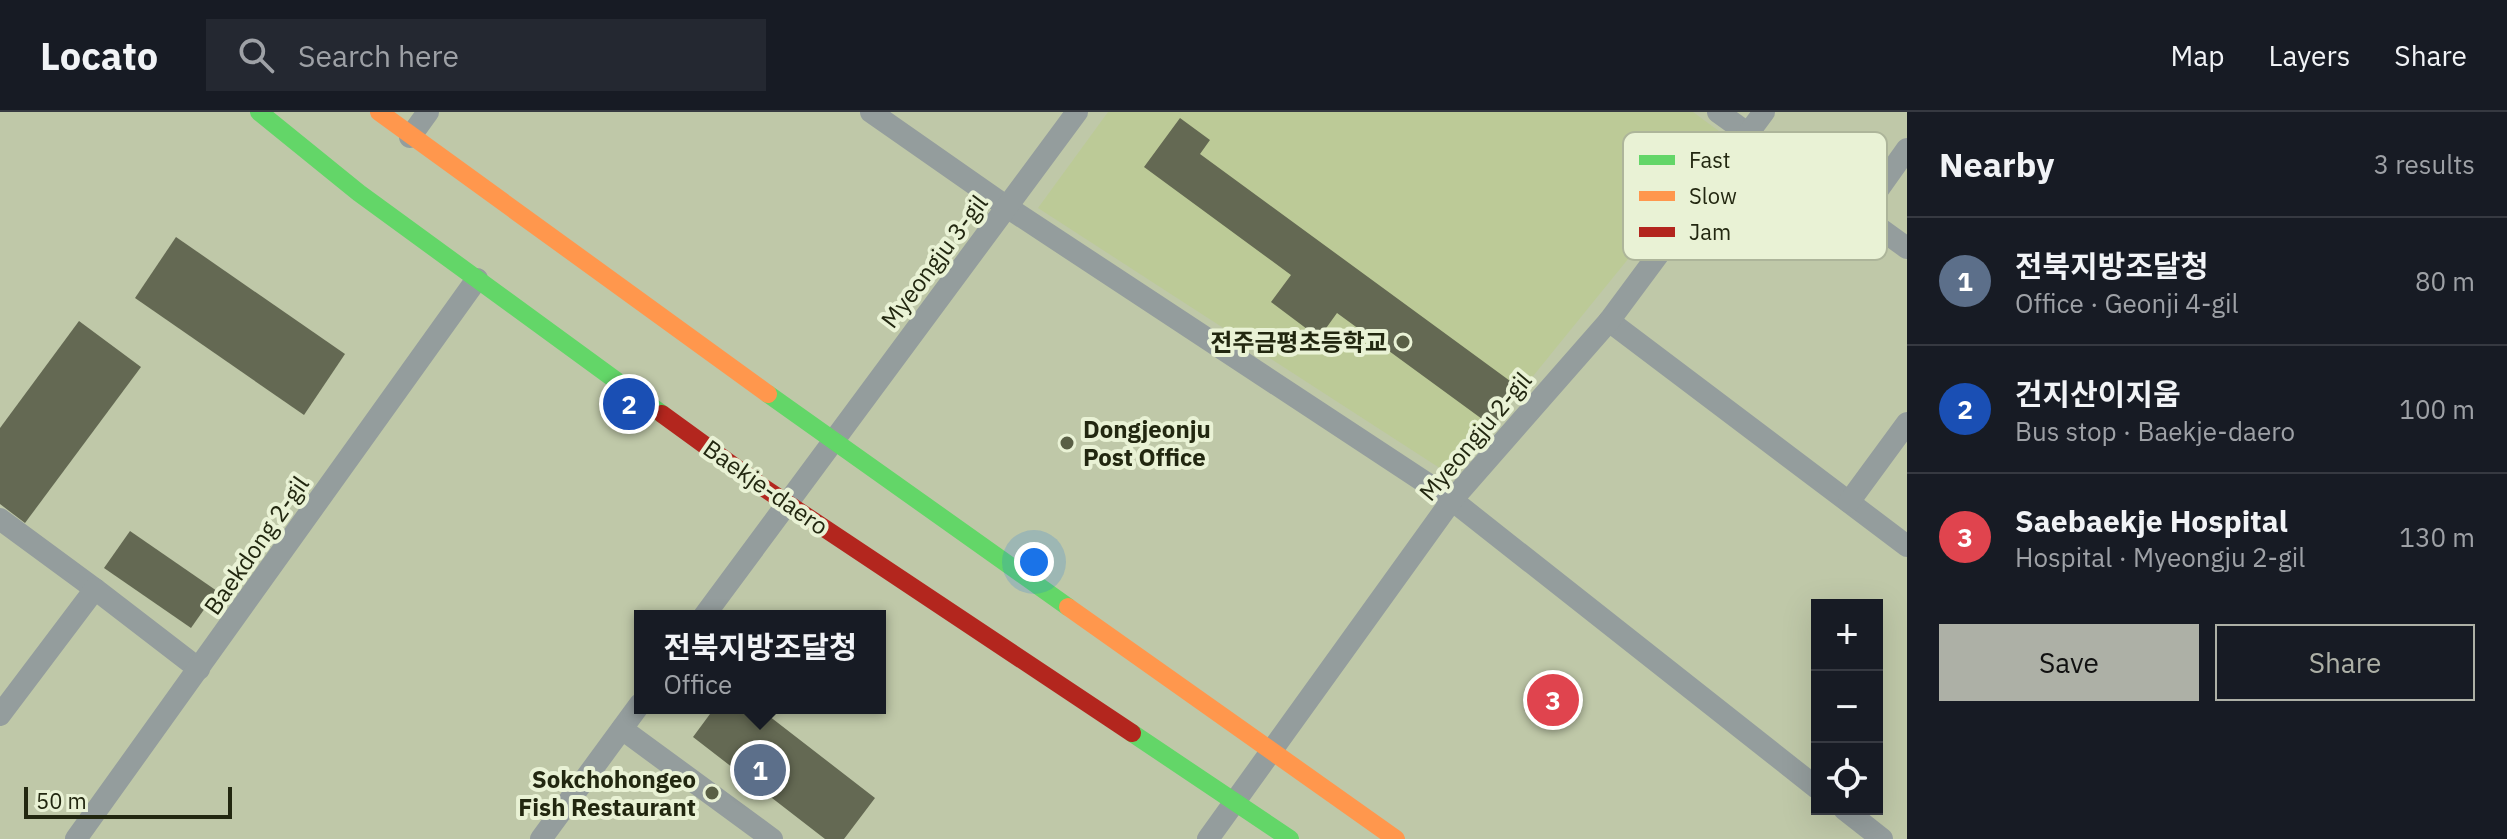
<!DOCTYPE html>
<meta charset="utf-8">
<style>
:root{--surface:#171b24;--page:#242831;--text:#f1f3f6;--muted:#9ea1a6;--line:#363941;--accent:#adb0a6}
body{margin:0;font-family:"IBM Plex Sans","Noto Sans KR",sans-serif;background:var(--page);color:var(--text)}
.controls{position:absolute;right:24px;bottom:24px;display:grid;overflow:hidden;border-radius:0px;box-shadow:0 8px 32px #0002}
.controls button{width:72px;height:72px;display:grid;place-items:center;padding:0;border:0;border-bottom:2px solid var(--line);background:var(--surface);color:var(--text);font:40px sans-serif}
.scale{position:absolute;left:24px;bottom:20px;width:208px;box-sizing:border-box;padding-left:8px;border:4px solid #222710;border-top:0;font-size:22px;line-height:28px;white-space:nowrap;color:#222710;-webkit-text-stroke:6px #e9f2d5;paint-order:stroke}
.you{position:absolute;left:1034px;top:450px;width:28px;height:28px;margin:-20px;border:6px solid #fff;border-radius:50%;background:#1a73e8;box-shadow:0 0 0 12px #1a73e833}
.badge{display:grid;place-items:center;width:52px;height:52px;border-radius:50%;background:var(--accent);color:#fff;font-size:26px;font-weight:700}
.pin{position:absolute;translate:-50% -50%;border:4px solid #fff;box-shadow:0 2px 8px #0006}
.popup{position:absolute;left:634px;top:498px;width:252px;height:104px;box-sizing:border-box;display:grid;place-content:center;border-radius:0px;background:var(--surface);filter:drop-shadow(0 2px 6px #0005);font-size:26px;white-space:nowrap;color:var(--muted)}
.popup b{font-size:30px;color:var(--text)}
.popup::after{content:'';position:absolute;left:50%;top:100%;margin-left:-16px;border:16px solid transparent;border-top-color:var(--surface)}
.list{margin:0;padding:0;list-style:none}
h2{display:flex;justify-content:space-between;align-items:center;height:104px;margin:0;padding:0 32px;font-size:34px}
h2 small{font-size:26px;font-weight:400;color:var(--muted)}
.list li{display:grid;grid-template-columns:52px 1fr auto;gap:24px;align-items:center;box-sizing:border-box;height:128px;padding:0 32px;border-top:2px solid var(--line)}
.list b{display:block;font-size:30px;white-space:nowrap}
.list p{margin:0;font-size:26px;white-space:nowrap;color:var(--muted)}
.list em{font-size:26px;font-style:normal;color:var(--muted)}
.actions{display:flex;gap:16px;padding:24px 32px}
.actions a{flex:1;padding:18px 0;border:2px solid var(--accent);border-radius:0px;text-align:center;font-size:28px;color:var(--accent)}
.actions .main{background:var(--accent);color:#111}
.icon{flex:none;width:44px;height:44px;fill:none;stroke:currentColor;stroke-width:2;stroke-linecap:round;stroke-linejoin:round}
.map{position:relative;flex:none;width:1907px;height:727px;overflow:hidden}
header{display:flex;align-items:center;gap:48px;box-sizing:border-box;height:112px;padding:0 40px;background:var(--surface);border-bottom:2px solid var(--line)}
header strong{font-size:38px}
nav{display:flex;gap:44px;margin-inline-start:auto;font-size:28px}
.search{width:560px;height:72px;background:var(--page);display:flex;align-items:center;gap:20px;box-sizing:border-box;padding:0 28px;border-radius:0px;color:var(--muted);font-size:30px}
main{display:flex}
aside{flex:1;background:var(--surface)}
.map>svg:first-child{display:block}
.built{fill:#bcca97}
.building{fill:#646953}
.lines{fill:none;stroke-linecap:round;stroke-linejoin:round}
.street{stroke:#949d9d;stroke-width:22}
.fast{stroke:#63d668;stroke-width:18}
.slow{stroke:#ff974d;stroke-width:18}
.jam{stroke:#b3261e;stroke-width:18}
.poi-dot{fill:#595f45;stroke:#e9f2d5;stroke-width:3}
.labels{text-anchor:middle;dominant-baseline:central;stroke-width:8;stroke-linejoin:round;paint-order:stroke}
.street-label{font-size:24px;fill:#222710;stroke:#e9f2d5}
.poi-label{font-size:24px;font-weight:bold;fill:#222710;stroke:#e9f2d5;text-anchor:end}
.key{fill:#e9f2d5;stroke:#adb59a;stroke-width:2}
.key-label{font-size:22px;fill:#222710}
</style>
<header>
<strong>Locato</strong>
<div class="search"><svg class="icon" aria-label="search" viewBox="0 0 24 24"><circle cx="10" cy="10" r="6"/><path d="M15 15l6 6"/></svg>Search here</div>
<nav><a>Map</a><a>Layers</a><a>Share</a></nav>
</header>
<main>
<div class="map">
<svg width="1907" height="727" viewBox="0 0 1907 727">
<rect width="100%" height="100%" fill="#bfc8a8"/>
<path class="built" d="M1108,0H1693L1727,25L1452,364L1038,96Z"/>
<g class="building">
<path d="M1180,6L1210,28L1200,42L1521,277L1493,315L1337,201L1319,226L1271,190L1291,163L1144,55Z"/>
<path d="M176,125L345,242L304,303L135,186Z"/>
<path d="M79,209L141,255L25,411L0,392V316Z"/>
<path d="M130,419L217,479L191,516L104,456Z"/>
<path d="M703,596H775L769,604L875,686L844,727H825L693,625L710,602Z"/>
</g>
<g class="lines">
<g class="street">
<path d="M871,0L1007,95L1452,388L1817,676"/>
<path d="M1718,0L1907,136"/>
<path d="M410,25L428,0"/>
<path d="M1860,103L1907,37"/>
<path d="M1609,209L1907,434"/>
<path d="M1849,390L1907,311"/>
<path d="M0,407L95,477"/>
<path d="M704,504L1077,0"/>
<path d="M0,603L95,477L199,557"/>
<path d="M622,617L772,727"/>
<path d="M1844,697L1882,727"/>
<path d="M76,727L477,167"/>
<path d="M541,727L640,592"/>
<path d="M1208,727L1452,388L1609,209L1764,0"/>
</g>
<g class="fast">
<path d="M259,0L359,81L662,302"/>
<path d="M768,282L1068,495"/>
<path d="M1132,621L1290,727"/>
</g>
<g class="slow">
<path d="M379,0L768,282"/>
<path d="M1068,495L1396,727"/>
</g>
<path class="jam" d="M662,302L761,374L1132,621"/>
</g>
<g class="poi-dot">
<circle cx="1403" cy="230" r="8"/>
<circle cx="1067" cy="331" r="8"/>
<circle cx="712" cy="681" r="8"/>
</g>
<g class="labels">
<g class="street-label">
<text transform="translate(934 149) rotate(-53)">Myeongju 3-gil</text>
<text transform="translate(1475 324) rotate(-50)">Myeongju 2-gil</text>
<text transform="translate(766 375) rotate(35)">Baekje-daero</text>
<text transform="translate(256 433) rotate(-55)">Baekdong 2-gil</text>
</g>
<g class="poi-label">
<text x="1387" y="230">전주금평초등학교</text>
<text x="1083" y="317" text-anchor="start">Dongjeonju<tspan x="1083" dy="28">Post Office</tspan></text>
<text x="696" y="667">Sokchohongeo<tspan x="696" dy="28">Fish Restaurant</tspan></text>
</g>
</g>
<rect x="1623" y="20" width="264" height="128" rx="12" class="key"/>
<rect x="1639" y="43" width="36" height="10" fill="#63d668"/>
<rect x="1639" y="79" width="36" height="10" fill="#ff974d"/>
<rect x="1639" y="115" width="36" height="10" fill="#b3261e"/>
<g class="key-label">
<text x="1689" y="56">Fast</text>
<text x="1689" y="92">Slow</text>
<text x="1689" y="128">Jam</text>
</g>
</svg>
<div class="controls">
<button>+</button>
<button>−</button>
<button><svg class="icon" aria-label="locate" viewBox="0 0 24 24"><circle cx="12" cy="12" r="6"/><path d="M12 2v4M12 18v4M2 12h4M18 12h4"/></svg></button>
</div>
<div class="scale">50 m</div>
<div class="you"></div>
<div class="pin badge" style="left:760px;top:658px;background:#5c6f8a">1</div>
<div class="popup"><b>전북지방조달청</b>Office</div>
<div class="pin badge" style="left:629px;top:292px;background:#1a4fb4">2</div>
<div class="pin badge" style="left:1553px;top:588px;background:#e0444e">3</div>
</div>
<aside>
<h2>Nearby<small>3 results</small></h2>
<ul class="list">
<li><span class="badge" style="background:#5c6f8a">1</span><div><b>전북지방조달청</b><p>Office · Geonji 4-gil</p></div><em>80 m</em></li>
<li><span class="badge" style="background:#1a4fb4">2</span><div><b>건지산이지움</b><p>Bus stop · Baekje-daero</p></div><em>100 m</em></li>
<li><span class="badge" style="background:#e0444e">3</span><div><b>Saebaekje Hospital</b><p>Hospital · Myeongju 2-gil</p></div><em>130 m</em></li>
</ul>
<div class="actions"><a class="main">Save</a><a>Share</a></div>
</aside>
</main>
